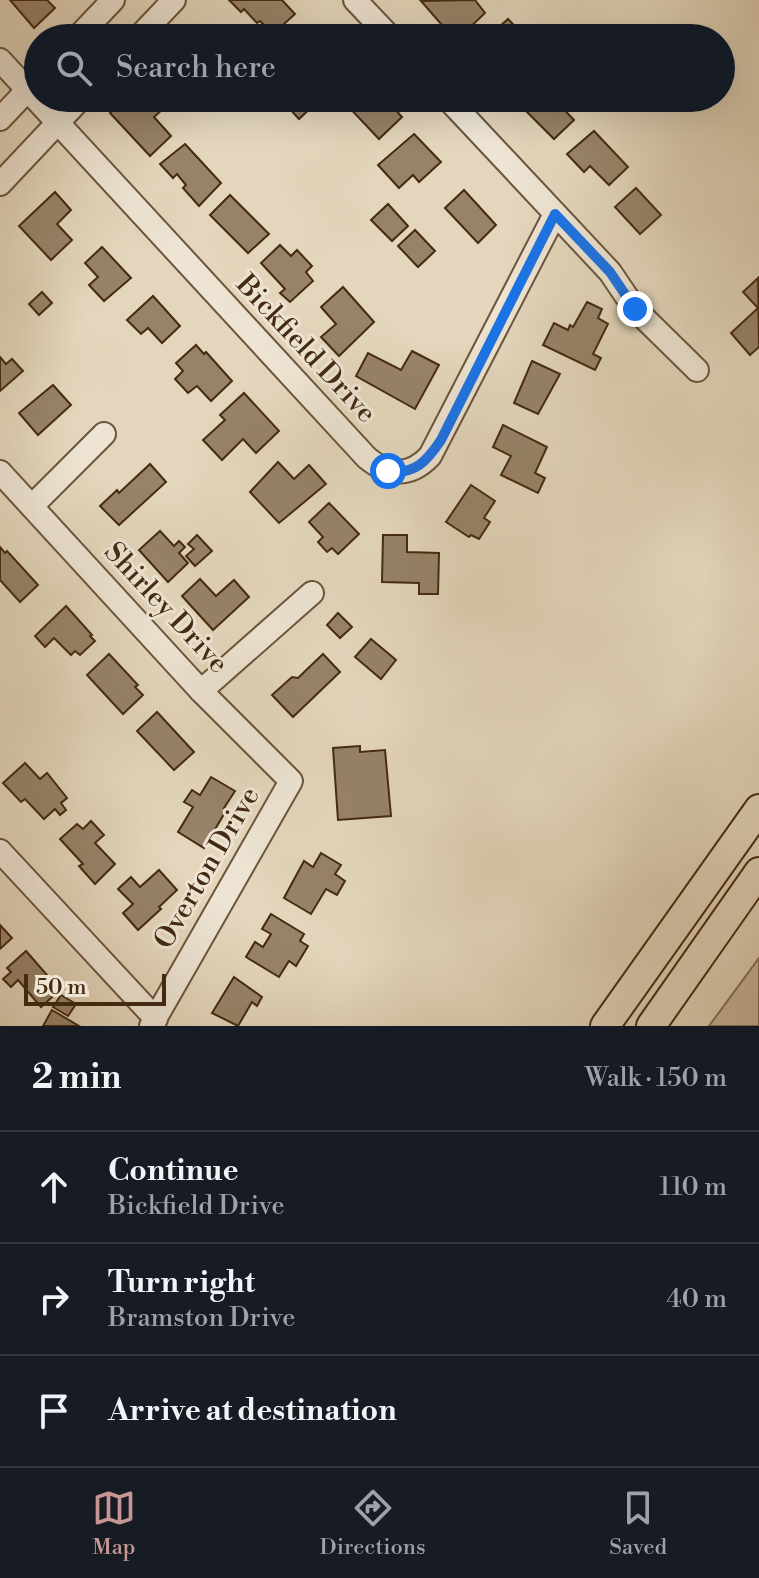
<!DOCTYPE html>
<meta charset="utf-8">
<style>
:root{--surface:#171b24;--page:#242831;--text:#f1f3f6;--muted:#9ea1a6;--line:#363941;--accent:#c59692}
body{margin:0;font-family:"Libre Bodoni",serif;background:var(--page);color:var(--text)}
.scale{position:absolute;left:24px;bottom:20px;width:142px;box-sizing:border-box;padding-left:8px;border:4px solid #442a11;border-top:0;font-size:22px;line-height:28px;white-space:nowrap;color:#442a11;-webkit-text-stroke:6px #ede4d3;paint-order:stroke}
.stop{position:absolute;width:24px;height:24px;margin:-18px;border:6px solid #1a73e8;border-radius:50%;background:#fff}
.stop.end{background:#1a73e8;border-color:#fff;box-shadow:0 2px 8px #0008}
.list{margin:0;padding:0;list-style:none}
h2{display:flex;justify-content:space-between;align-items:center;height:104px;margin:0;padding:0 32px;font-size:34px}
h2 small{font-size:26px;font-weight:400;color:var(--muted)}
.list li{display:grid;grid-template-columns:52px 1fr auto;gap:24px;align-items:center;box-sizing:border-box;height:112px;padding:0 32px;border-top:2px solid var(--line)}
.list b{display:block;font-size:30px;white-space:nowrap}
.list p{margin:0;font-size:26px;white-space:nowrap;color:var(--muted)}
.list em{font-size:26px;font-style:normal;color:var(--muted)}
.icon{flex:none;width:44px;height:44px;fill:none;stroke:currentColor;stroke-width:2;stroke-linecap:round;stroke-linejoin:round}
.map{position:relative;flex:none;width:759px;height:1026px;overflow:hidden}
.search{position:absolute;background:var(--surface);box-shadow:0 8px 32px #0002;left:24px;right:24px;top:24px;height:88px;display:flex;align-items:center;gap:20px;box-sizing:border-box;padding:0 28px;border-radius:44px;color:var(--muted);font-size:30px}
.sheet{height:440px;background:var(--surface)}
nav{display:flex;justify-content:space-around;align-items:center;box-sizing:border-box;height:112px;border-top:2px solid var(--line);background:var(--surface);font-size:22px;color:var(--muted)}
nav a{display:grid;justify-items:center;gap:4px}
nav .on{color:var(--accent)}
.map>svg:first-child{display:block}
.green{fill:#c8b99f;stroke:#867258;stroke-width:2}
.building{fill:#97836a;stroke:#442a11;stroke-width:2}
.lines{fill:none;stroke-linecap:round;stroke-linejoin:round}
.minor-casing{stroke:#6c553c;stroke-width:26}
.major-casing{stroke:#442a11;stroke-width:32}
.minor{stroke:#ede4d3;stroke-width:22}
.major{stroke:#e3d6bc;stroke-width:28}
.route{stroke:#1a73e8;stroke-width:10}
.labels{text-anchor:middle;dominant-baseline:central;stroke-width:6;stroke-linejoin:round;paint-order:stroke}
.street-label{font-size:28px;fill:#442a11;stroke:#ede4d3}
</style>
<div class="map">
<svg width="759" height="1026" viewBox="0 0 759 1026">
<rect width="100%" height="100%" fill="#e3d6bc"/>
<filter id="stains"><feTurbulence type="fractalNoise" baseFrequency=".0025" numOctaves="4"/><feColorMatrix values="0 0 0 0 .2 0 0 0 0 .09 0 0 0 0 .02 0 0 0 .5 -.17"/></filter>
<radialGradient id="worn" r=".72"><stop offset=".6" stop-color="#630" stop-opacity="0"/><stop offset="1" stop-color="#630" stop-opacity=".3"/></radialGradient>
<path class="green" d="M759,958V1026H709Z"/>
<g class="building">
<path d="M10,0H47L55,8L34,28Z"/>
<path d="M229,0H282L295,14L273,34L260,21L257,23L244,9L241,12Z"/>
<path d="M475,0L485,13L459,38L451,29L448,32L421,1Z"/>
<path d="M508,19L526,38H485L488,37Z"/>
<path d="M315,25L324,35L321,38H301Z"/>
<path d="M126,98L174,99L154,117L171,136L150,156L110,113Z"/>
<path d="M300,98H309L315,104L299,119L289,108Z"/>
<path d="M345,98H385L402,117L379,139L343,101Z"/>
<path d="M519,98H553L574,120L554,139L516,101Z"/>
<path d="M594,131L628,167L609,185L590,166L584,172L567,154Z"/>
<path d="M414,134L441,162L419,182L413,175L399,188L378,165Z"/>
<path d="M185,144L221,183L199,206L183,188L186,185L177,174L173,178L160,164Z"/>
<path d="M636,188L661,215L640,234L615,207Z"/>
<path d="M464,190L496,225L478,243L445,208Z"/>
<path d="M55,192L71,210L57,224L72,240L51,260L19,226Z"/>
<path d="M230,195L269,234L248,253L210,215Z"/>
<path d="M388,204L408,226L392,241L371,220Z"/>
<path d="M415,230L435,251L418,267L398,246Z"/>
<path d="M280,245L291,256L297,250L312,266L306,272L313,281L290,302L280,293L285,289L261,263Z"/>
<path d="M102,247L131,278L104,301L89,285L98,277L85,263Z"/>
<path d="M758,278L759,347L750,355L731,333L758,308L743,292Z"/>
<path d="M343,287L374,322L339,356L321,337L336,324L321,307Z"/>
<path d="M42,292L52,303L39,315L29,304Z"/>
<path d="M153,296L180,326L162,343L148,328L141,334L127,320Z"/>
<path d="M587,302L602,309L598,318L608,324L593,354L601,358L595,370L543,345L554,323L568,330L570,325L573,327Z"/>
<path d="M196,345L204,354L206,352L232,381L211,401L197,386L188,393L175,379L183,371L176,363Z"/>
<path d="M412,351L439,365L415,409L356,376L368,353L401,370Z"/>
<path d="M0,357L6,364L12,359L23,371L0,391Z"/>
<path d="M532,361L560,374L538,414L514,403Z"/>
<path d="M53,385L71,405L38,435L19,413Z"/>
<path d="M244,393L279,431L256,453L243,439L222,460L203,440L225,420L220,415Z"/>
<path d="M503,425L547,447L535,473L545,478L538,493L501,475L511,456L493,447Z"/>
<path d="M278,462L294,479L309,465L326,484L279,523L250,492Z"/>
<path d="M150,464L166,482L119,525L100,506L117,490L119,493Z"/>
<path d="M471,485L495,501L484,518L490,522L479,539L471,535L469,537L446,522Z"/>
<path d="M329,503L359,534L338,554L332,548L327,552L318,542L323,537L309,522Z"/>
<path d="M160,531L174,546L179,541L185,547L179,553L188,563L168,582L139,550Z"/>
<path d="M197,535L212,551L195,566L186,556L194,549L188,544Z"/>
<path d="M383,535H407V552L439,553L438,594H419V583L382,582Z"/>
<path d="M0,547L5,553L7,551L38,585L20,602L0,580Z"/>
<path d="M200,579L216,596L234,580L249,597L213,630L182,596Z"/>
<path d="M66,606L92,635L90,636L95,641L80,655L75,651L71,655L54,638L45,647L35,636Z"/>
<path d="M338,613L352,627L340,638L327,625Z"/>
<path d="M371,639L396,660L381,679L355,657Z"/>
<path d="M109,654L138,685L135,687L143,695L123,714L87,675Z"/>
<path d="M323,654L340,672L293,717L272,695L292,677L298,678Z"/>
<path d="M157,712L194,752L174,770L137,731Z"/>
<path d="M360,746V752L385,750L391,816L338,820L333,748Z"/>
<path d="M25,763L40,779L47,773L67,798L61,803L66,810L60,815L55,809L44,819L25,799L21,802L3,783Z"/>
<path d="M211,777L235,791L224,808L227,809L204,848L178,832L193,807L184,802L192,790L200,795Z"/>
<path d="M91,821L104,835L95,843L115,864L95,884L79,866L83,864L60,839L77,824L83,829Z"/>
<path d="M321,853L341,865L335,874L345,881L337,895L326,889L311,914L284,898L304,861L313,867Z"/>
<path d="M159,870L177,890L159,907L161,909L138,930L123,913L133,904L118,889L131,877L140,887Z"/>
<path d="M271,914L304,934L300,941L308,946L296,966L289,961L279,977L246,957L255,942L263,947L271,934L262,929Z"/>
<path d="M0,925L12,938L0,949Z"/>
<path d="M26,951L60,990L41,1007L18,980L11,987L3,979L11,972L7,968Z"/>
<path d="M234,977L262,997L257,1006L252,1002L238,1026L212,1013Z"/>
<path d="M61,995L76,1004L68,1016L53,1007Z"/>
<path d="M52,1010L79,1026H43Z"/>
</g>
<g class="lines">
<defs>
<g id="minor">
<path d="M355,0L391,38"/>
<path d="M77,38L113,0"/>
<path d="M138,38L174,0"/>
<path d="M0,60L367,458C389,476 410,477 430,456L555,214"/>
<path d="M447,98L610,272L635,309L697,370"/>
<path d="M0,119L38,79"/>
<path d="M0,184L81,98"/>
<path d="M0,472L201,691L291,781L151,1026"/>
<path d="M32,506L104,434"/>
<path d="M201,691L312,593"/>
<path d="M0,851L156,1019"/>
</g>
<g id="major">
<path d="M605,1026L759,809"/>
<path d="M651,1026L759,872"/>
</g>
</defs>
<use href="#minor" class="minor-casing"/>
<use href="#major" class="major-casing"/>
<use href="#minor" class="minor"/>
<use href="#major" class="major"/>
</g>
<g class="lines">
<path class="route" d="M388,471C415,475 427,461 441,440L555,214L610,272L635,309"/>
</g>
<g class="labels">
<g class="street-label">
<text transform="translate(306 349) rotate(47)">Bickfield Drive</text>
<text transform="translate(166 608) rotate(47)">Shirley Drive</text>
<text transform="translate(207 868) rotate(-60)">Overton Drive</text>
</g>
</g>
<rect width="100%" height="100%" filter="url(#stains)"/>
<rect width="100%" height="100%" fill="url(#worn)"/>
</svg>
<div class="scale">50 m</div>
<div class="stop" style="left:388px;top:471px"></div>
<div class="stop end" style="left:635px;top:309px"></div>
<div class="search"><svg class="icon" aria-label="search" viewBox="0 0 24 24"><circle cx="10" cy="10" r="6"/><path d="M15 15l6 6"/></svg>Search here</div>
</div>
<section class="sheet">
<h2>2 min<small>Walk · 150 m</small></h2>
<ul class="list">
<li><svg class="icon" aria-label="ahead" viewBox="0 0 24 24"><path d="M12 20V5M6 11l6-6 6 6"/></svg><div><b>Continue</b><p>Bickfield Drive</p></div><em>110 m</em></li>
<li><svg class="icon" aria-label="right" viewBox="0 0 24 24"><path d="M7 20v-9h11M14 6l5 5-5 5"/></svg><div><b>Turn right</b><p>Bramston Drive</p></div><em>40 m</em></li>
<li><svg class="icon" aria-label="arrive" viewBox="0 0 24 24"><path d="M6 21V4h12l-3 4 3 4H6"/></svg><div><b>Arrive at destination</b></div></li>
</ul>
</section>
<nav>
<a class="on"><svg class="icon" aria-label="map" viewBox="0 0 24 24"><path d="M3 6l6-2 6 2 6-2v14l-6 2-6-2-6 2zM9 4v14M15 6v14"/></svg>Map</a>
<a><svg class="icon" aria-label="directions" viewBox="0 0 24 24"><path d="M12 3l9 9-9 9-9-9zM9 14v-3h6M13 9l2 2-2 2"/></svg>Directions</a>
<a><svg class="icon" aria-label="saved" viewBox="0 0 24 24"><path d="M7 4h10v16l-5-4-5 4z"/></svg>Saved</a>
</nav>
